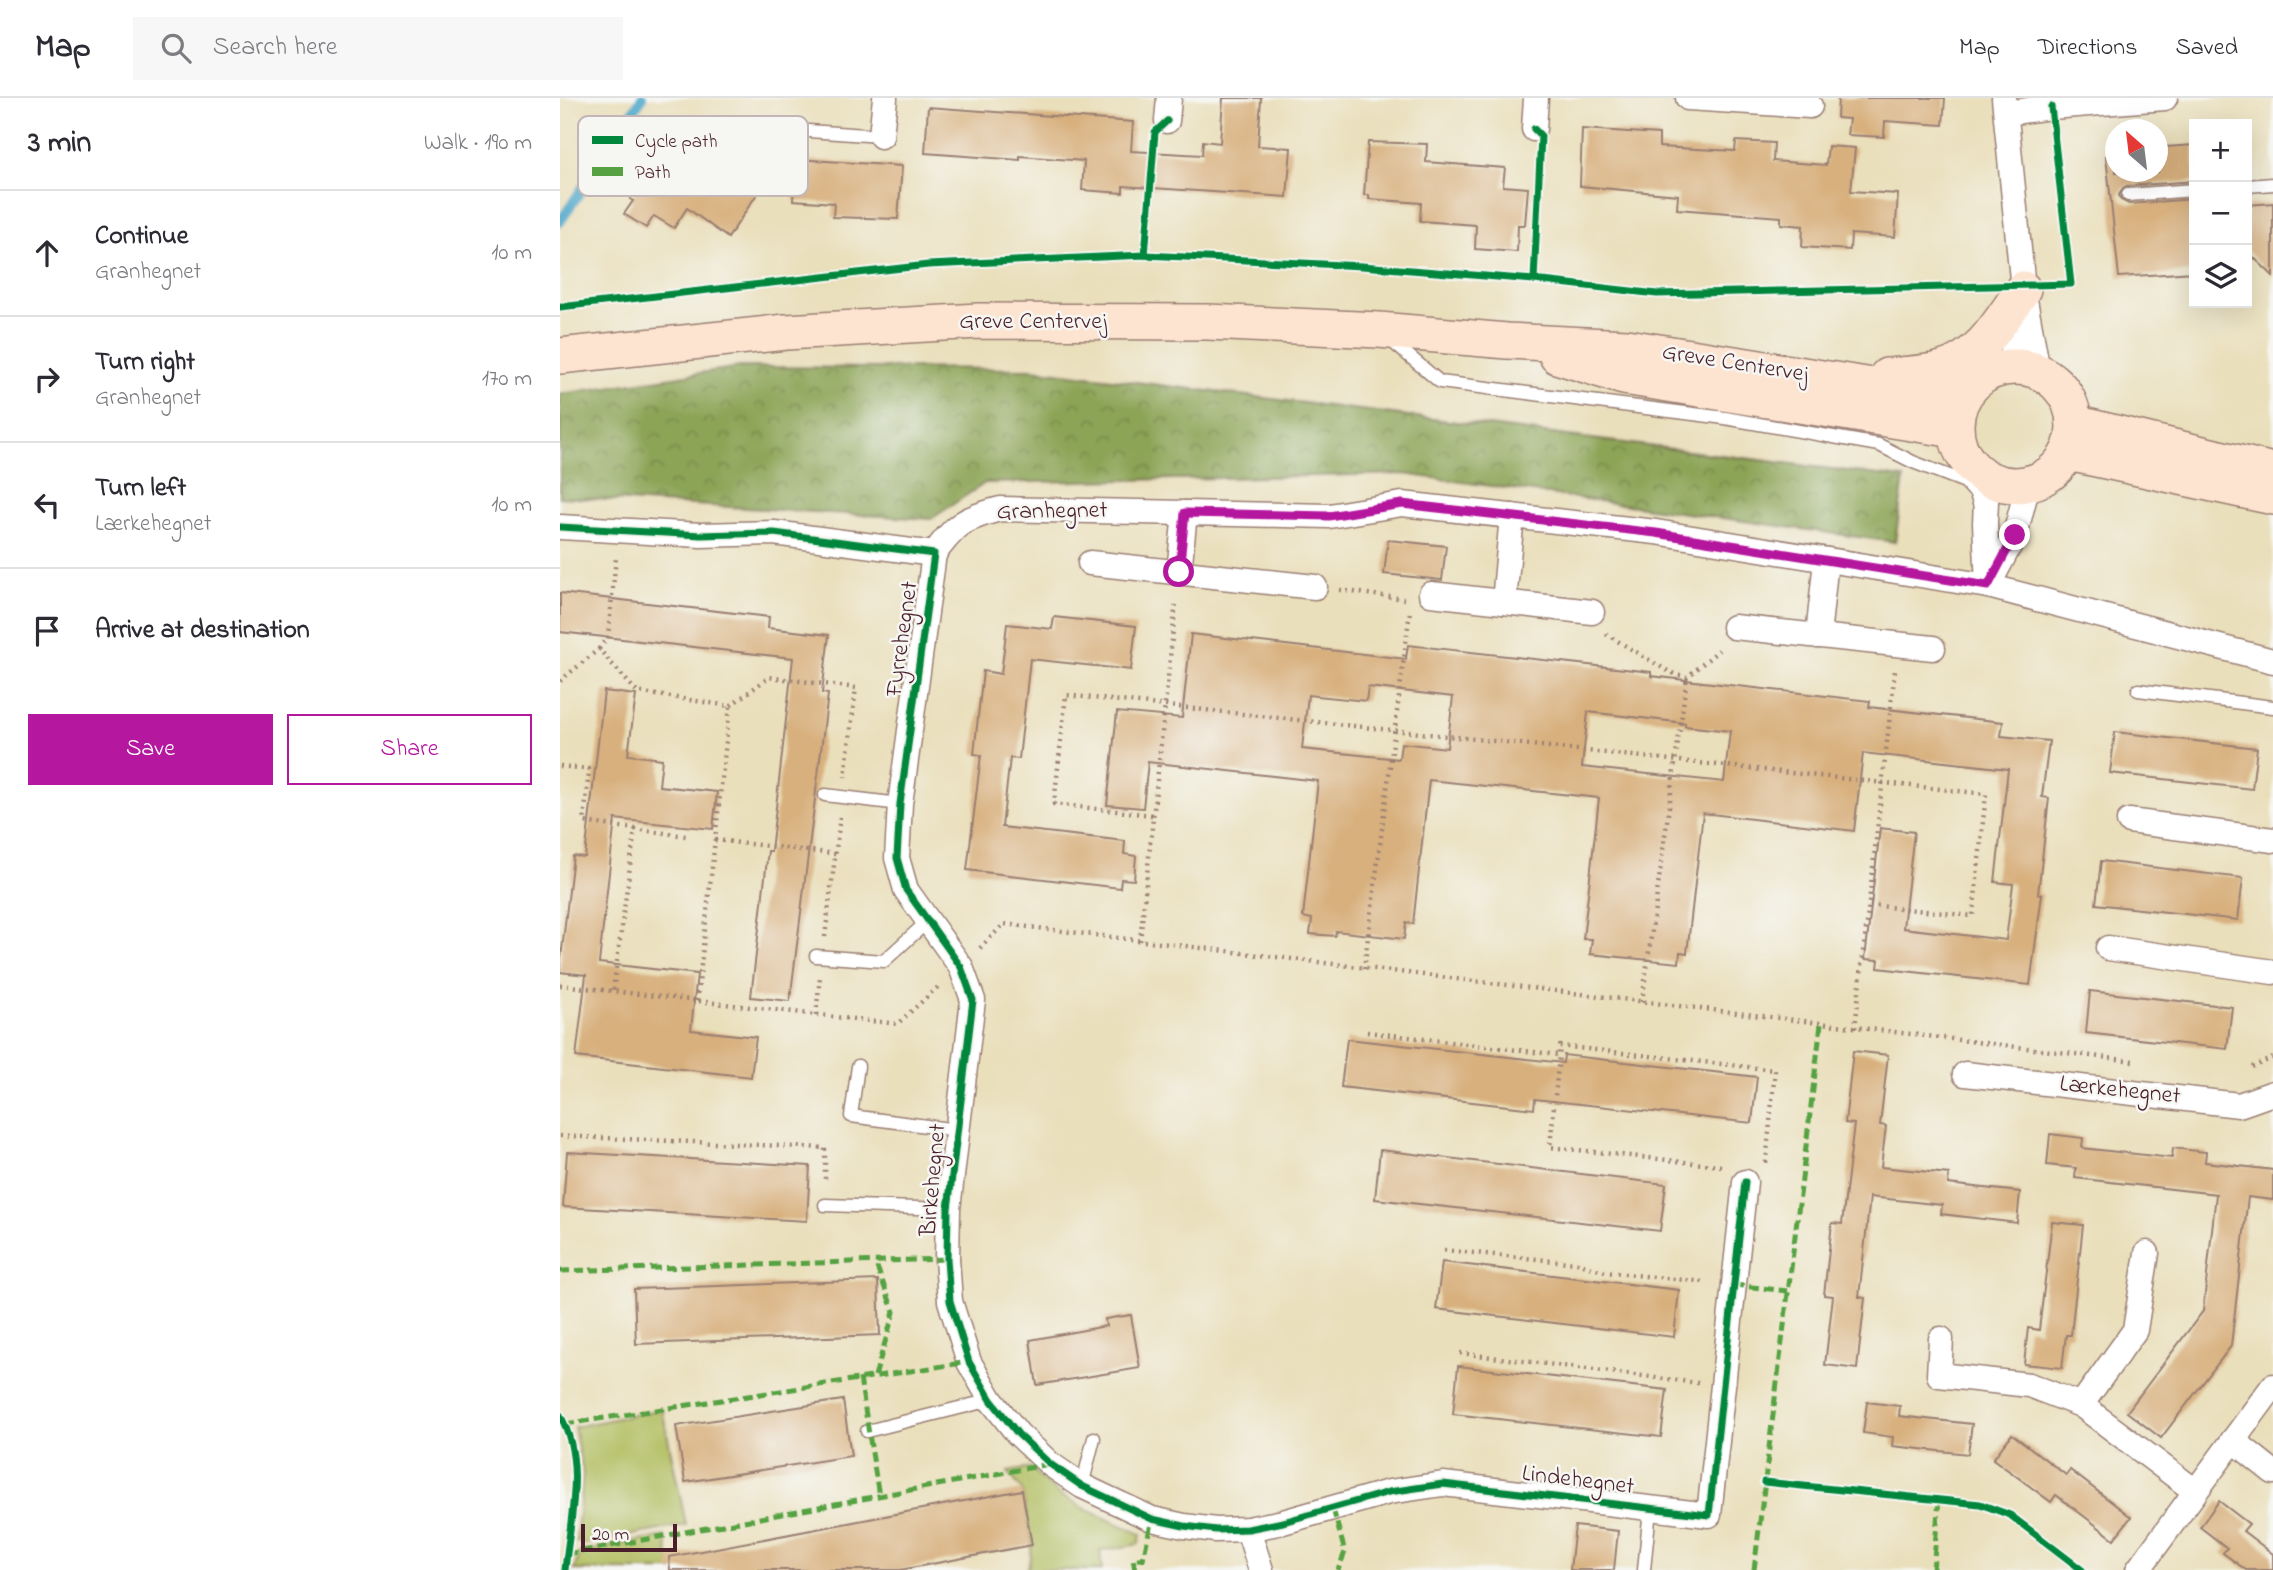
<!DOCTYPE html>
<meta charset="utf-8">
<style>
:root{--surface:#fff;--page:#f7f7f7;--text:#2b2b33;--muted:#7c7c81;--line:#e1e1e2;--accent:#b5179e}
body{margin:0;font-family:"Indie Flower",sans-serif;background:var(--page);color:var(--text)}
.controls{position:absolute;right:21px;top:21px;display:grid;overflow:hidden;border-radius:0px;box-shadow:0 7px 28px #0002}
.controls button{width:63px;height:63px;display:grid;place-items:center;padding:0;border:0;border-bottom:2px solid var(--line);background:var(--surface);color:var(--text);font:35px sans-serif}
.compass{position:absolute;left:1545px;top:21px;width:63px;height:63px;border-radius:50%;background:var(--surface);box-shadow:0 7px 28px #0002;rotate:332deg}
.scale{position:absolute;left:21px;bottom:18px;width:96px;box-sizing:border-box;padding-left:7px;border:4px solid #4a1f2b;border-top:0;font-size:19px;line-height:24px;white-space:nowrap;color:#4a1f2b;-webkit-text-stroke:5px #f6f6f2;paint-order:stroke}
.stop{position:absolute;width:21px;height:21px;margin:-16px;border:5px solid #b5179e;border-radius:50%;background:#fff}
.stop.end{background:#b5179e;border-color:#fff;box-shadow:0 2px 7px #0008}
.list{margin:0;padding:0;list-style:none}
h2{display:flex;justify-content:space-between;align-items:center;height:91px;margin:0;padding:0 28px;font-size:30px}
h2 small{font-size:23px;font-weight:400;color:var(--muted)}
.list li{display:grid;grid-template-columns:46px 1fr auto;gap:21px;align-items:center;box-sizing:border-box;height:126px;padding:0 28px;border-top:2px solid var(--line)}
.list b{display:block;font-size:26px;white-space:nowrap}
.list p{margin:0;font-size:23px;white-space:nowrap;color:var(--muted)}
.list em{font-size:23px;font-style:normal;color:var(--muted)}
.actions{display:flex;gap:14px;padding:21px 28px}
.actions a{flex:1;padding:16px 0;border:2px solid var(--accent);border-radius:0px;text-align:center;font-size:24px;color:var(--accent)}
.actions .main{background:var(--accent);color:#fff}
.icon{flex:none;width:38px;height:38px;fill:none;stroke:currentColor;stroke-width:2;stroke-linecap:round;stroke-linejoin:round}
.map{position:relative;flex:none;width:1713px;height:1472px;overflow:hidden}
header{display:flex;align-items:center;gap:42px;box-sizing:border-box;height:98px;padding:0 35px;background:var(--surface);border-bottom:2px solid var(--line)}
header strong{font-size:33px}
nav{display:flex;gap:38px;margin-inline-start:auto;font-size:24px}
.search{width:490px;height:63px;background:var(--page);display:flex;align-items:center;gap:18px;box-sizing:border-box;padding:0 24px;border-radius:0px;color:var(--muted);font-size:26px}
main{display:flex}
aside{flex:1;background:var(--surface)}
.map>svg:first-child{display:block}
.green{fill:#b1bd5f;stroke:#7e6e45;stroke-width:2}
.forest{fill:url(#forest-crowns);stroke:#6b6240;stroke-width:2}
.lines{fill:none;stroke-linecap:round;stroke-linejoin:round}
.stream{stroke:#4ca6ca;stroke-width:10}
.building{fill:#d8b07e;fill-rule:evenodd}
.lane-casing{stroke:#9a7f73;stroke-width:15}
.street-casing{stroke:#9a7f73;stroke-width:27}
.secondary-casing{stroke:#9a7f73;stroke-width:38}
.path{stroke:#9a7f73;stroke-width:4.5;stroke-dasharray:2 5;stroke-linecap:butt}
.lane{stroke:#fff;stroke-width:12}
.street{stroke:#fff;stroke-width:24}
.secondary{stroke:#fde4d0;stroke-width:35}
.quiet{stroke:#56a243;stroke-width:5;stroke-dasharray:10 5;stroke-linecap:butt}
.cycleway-casing{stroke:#f6f6f2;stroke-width:11}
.cycleway{stroke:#00873e;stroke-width:7}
.route{stroke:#b5179e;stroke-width:9}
.labels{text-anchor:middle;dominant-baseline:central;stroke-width:5;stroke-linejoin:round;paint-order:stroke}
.street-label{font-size:24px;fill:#4a1f2b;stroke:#f6f6f2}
.key{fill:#f6f6f2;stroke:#c2b6b6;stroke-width:2}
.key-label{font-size:19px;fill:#4a1f2b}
</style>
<header>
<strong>Map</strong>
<div class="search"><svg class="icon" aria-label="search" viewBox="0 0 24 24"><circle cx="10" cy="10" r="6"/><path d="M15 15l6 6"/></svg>Search here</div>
<nav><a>Map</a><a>Directions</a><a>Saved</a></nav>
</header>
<main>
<aside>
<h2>3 min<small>Walk · 190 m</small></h2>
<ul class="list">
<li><svg class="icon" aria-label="ahead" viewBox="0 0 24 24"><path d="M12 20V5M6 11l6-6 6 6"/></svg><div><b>Continue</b><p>Granhegnet</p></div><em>10 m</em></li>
<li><svg class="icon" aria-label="right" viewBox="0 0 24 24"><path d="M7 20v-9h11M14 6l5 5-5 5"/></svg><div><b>Turn right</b><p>Granhegnet</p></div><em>170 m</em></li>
<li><svg class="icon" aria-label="left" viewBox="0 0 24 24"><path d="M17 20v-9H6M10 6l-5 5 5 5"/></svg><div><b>Turn left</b><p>Lærkehegnet</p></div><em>10 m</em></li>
<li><svg class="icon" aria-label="arrive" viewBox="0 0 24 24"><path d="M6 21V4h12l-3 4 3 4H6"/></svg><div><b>Arrive at destination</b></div></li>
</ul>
<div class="actions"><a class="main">Save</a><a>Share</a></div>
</aside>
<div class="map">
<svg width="1713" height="1472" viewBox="0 0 1713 1472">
<defs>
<pattern id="forest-crowns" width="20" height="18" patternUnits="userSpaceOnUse" patternTransform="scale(1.75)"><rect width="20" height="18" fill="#8ca456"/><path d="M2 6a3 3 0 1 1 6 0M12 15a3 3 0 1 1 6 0" fill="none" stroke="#748547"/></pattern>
</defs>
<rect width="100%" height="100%" fill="#f6f6f2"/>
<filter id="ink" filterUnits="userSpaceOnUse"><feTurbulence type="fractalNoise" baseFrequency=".0143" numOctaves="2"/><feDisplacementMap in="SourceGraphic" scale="14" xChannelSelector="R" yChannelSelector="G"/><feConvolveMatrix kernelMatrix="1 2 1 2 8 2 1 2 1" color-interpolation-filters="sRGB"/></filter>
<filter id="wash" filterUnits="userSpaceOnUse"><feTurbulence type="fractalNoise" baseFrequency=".00686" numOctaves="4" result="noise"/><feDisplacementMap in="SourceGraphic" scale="28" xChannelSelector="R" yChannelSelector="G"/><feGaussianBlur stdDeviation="1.57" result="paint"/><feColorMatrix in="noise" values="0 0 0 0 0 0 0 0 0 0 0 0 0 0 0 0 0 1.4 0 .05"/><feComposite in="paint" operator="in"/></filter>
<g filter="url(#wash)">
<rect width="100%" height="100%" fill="#eadfbb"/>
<g class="green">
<path d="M102,1311L126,1427L24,1446L16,1444L23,1376L14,1329Z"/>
<path d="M470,1370L496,1394L527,1412L581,1436L579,1446L540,1453L542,1472H465L468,1471L472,1447L462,1392L448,1374Z"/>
<path d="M105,1438L112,1472H14L20,1454Z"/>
</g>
<path class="forest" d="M180,269L472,271L1344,380L1335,444L844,376L425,385L371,421L0,399V296Z"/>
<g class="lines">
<path class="stream" d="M0,124L82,0"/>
</g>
<g id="blocks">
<g class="building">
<path d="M663,0H701L698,48L731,50L727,99L563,88V95L522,92L524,63L460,58V62L365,55L368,9L573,24L571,53L642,57L643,43L660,45Z"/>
<path d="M1278,0H1385L1383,27L1325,23L1324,39L1287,37L1289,21L1277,20Z"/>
<path d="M118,29L162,58L155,68L197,96L168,140L127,110L114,130L94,118L86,130L64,116L73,103L70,101Z"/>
<path d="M1022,31L1099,36V49L1175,53L1176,43L1214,45L1213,63L1266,67L1268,48L1295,50L1291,93L1338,96L1335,139L1291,136L1290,152L1242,149L1243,128L1221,126V119L1117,111L1118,97L1020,88Z"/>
<path d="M808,44L867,46L866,64L945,70L943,88L968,90L965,127H958L957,154L915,151L916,127L860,123L861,105L809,101V97H804Z"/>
<path d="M1634,47V83L1567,88L1563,90L1559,97L1561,102L1569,106L1634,101V174L1559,179L1546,58L1556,57V74H1598V53L1606,52V49Z"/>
<path d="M236,61L342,68L338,121L273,119L274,105L233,102Z"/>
<path d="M1713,105V178L1687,153V107Z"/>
<path d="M828,442L886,448L882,482L824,476Z"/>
<path d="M0,495L209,519L208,530L269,537L262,595L268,596L230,903L191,899L208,753H211L233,560L0,534Z"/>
<path d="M494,519L576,528L571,572L470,561L459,661L450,660L442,729L565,743L564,756L576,758L574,782L561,781L560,790L407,772L421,657L414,656L423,573L441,576L447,526L492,531Z"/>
<path d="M631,536L846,561L848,547L1091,574V578L1310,603L1309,609L1443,624L1441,638L1489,643L1482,699L1489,700L1478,796H1482L1470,887L1318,870L1319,862L1305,861L1320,730L1354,734L1343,830L1446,842L1453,786L1435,784L1448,671L1303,655L1294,733L1143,715L1127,855L1120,854L1119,865L1030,856L1032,841H1023L1039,700L869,682L853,826L846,825L844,841L776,833L775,838L750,836L752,821L743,819L758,683L588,664L583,710L547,707L557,614L622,620ZM808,589L893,599L887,650L841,645L839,661L742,651L748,597L806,603ZM1028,614L1125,625V628L1170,633L1164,684L1022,669Z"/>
<path d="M44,593L76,597L68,657L102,661L99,688L157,694L153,731L55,721L39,865L137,876L131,932L196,939L191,979L16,959L26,877L0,874V869L13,758L25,759Z"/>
<path d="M1555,634L1697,650L1692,691L1550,675Z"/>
<path d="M1541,763L1683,780L1678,822L1536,806Z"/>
<path d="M1530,893L1672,909L1667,951L1526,935Z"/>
<path d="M787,941L1003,965L1004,957L1197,979L1192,1025L975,1001L974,1011L781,989Z"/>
<path d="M1293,953L1328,957L1320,1027L1326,1028L1321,1069L1389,1076L1388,1086L1460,1094L1457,1125L1381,1116L1382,1107L1310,1099L1299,1199L1305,1200L1297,1271L1265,1267L1273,1198L1264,1197L1272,1125L1282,1126L1294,1026L1285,1025Z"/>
<path d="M1490,1036L1523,1040L1522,1050L1612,1060L1613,1050L1646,1054L1645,1064L1713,1072V1102L1688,1099L1671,1248L1601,1340L1567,1314L1643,1213L1656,1096L1515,1080L1516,1070L1487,1067Z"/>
<path d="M820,1052L1106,1086L1100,1133L815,1101Z"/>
<path d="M7,1054L250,1068L247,1123L3,1109Z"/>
<path d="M1492,1124L1523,1127L1511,1237H1506L1502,1270L1464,1266L1468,1230L1479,1232Z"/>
<path d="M882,1164L1119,1192L1114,1239L876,1211Z"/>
<path d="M318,1182L320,1237L76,1246L74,1191Z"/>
<path d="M571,1217L580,1270L477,1287L470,1242L546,1228L545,1221Z"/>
<path d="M898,1268L1107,1292L1101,1339L893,1316Z"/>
<path d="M283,1302L291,1358L125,1384L116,1328Z"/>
<path d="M1307,1304L1340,1308L1339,1318L1412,1326L1408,1356L1332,1348L1333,1339L1303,1335Z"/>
<path d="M1452,1336L1506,1377L1510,1372L1571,1419L1554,1441L1496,1397L1491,1404L1433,1361Z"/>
<path d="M462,1392L472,1447L340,1472H110L109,1459Z"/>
<path d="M1659,1403L1689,1426L1683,1433L1713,1456V1472H1686L1663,1455L1667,1450L1640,1429Z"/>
<path d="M1015,1428L1058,1433L1054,1472H1010Z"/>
</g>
</g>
</g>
<g filter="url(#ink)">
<use href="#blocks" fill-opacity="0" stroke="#9a7f73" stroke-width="2"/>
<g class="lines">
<defs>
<g id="lane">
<path d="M191,29L321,38"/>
<path d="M1687,88L1713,86"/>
<path d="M1568,97L1634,92"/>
<path d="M830,242L880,284L1165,320L1319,347L1353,364L1405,384L1416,396L1420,409"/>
<path d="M1578,592L1713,609"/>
<path d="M265,697L340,706"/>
<path d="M256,858L324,863L368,823"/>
<path d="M298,968L291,1018L397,1032"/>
<path d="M265,1107L388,1111"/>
<path d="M307,1333L431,1302"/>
<path d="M522,1388L534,1340"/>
<path d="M1084,1472L1090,1411"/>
</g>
<g id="street">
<path d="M1128,0L1250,8"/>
<path d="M1444,0L1463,191L1478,273"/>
<path d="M1446,15L1491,9L1605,0"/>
<path d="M607,23L609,0"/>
<path d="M974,31L976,0"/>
<path d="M321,38L325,0"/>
<path d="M1450,269L1460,209"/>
<path d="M1427,382L1425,425L1428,487"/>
<path d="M0,429L141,437L214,435L374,456L340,706L337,760L346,792L401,869L413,902L388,1111L387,1161L390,1203L409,1264L431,1302L458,1336L490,1366L522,1388L592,1421L624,1428L656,1432L688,1431L723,1424L829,1394L883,1386L1149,1417L1185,1084"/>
<path d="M374,456C397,425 403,421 440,411L769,418L842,406L1096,434L1428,488L1713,563"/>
<path d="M530,465L755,489"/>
<path d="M619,474L625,415"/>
<path d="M1428,488L1455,437L1468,386"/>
<path d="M871,496L1032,514"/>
<path d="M944,504L952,418"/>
<path d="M1174,529L1373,550"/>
<path d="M1258,538L1266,462"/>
<path d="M1569,723L1713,742"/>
<path d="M1548,850L1713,874"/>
<path d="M1405,976L1679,1007L1713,995"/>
<path d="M1381,1241L1379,1277L1469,1287L1521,1307L1635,1393"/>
<path d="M1521,1307L1575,1232L1587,1155"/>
<path d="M1673,1342L1713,1374"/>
<path d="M688,1431L701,1472"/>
<path d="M1578,1472L1713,1288"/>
</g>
<g id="secondary">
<path d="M0,258L226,234L419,223L648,224L819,232L947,243L1067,249L1401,302"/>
<path d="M997,258L1064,279L1395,332"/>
<circle cx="1455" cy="328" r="59"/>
<path d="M1327,278C1345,276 1365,276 1382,271C1421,260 1441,222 1463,191"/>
<path d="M1514,325L1713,373"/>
<path d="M1508,355L1713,399"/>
</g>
</defs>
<use href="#lane" class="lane-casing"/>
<use href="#street" class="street-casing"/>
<use href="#secondary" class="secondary-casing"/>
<g class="path">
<path d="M780,492L844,501"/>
<path d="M1046,536L1111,575L1127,579L1159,552"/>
<path d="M39,551L48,538L56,460"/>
<path d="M0,583L39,551L77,594L170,608L209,579L296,590L285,679"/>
<path d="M0,668L29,671L24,724L75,731L53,893"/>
<path d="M592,717L494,706L506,597L1426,696L1413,818L1309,807"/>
<path d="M75,731L126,738"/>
<path d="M155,742L276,756"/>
<path d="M265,839L280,719"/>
<path d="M580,843L616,503"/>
<path d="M420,850L444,826L1573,963"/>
<path d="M804,871L850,513"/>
<path d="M0,887L337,926L378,889"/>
<path d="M137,903L170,608"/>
<path d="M1082,904L1127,579"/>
<path d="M256,917L260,879"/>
<path d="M1295,930L1335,572"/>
<path d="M807,934L999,957"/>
<path d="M1692,969L1713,960"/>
<path d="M0,1038L265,1050V1085"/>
<path d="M1161,1068L990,1049L1000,948L1215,972L1206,1065"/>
<path d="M884,1152L1017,1165L1045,1174L1145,1184"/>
<path d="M900,1255L1138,1285"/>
</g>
<use href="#lane" class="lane"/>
<use href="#street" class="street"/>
<use href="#secondary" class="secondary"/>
<g class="quiet">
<path d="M0,1173L387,1161"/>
<path d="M1174,1187L1228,1193"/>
<path d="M315,1278L334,1214L315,1164"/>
<path d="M300,1280L319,1398"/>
<path d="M5,1326L409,1264"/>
<path d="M773,1411L785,1454L778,1472"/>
<path d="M7,1456L490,1366"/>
<path d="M575,1472L573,1461H583L592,1421"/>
<path d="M1194,1472L1261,926"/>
<path d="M1373,1472L1379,1401"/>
</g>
<defs>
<g id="cycleway">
<path d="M974,31L981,38L974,182"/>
<path d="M585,157L595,34L607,23"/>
<path d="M0,209L368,167L585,157L802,168L974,182L1097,196L1511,186L1491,9"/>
<path d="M0,429L141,437L214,435L374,456L340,706L337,760L346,792L401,869L413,902L388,1111L387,1161L390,1203L409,1264L431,1302L458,1336L490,1366L522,1388L592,1421L624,1428L656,1432L688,1431L723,1424L829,1394L883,1386L1149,1417L1185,1084"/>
<path d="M0,1317C26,1364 10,1421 5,1472"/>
<path d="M1204,1384L1420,1406L1450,1417L1522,1472"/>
</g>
</defs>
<use href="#cycleway" class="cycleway-casing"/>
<use href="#cycleway" class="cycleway"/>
</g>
</g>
<g class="lines" filter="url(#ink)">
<path class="route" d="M619,474L625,415L769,418L842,406L1096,435L1428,488L1455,437"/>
</g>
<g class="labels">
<g class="street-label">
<text x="473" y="224">Greve Centervej</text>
<text transform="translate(1175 266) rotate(9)">Greve Centervej</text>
<text transform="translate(492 414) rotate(-1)">Granhegnet</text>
<text transform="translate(343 541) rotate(-82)">Fyrrehegnet</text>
<text transform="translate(1560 993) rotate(6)">Lærkehegnet</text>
<text transform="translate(374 1082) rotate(-85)">Birkehegnet</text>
<text transform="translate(1018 1383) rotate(7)">Lindehegnet</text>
</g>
</g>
<rect x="18" y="18" width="230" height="80" rx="10" class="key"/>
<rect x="32" y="38" width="31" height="8" fill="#00873e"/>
<rect x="32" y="69" width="31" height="9" fill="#56a243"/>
<g class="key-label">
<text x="75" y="49">Cycle path</text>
<text x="75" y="80">Path</text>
</g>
</svg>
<div class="controls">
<button>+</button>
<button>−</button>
<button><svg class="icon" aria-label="layers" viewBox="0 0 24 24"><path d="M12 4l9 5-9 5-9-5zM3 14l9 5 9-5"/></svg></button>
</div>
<svg class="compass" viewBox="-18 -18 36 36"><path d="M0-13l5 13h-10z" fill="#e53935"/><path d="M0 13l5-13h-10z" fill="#7c7c81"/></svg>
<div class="scale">20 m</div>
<div class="stop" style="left:619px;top:474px"></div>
<div class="stop end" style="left:1455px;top:437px"></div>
</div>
</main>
